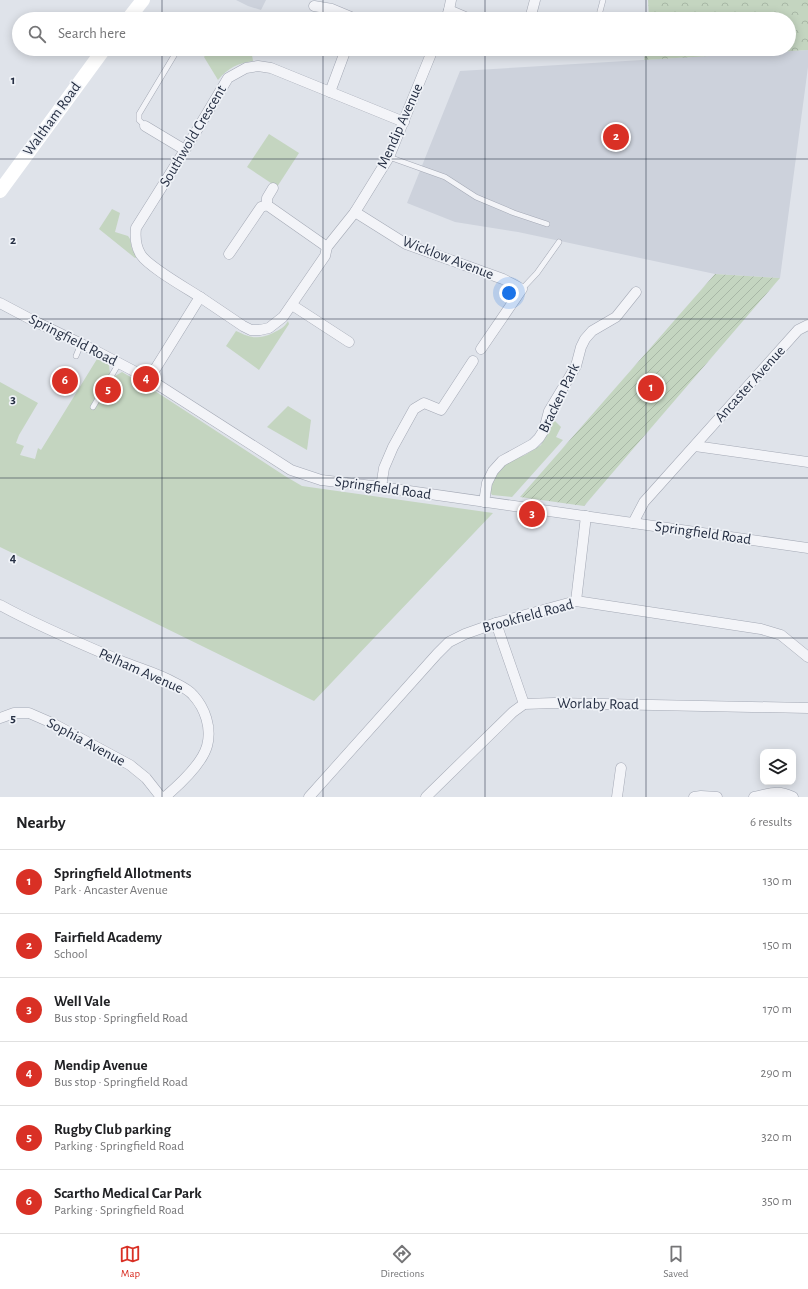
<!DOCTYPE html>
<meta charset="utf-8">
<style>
:root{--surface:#fff;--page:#f6f6f6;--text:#202124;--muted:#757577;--line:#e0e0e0;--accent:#d93025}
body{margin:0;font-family:"Alegreya Sans",sans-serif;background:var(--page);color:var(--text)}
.controls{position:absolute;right:12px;bottom:12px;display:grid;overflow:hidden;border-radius:8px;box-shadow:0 2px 10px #0003}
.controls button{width:36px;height:36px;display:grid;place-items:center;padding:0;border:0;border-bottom:1px solid var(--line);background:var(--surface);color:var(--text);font:20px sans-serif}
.you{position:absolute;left:509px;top:293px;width:14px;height:14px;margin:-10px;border:3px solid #fff;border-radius:50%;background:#1a73e8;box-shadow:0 0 0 6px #1a73e833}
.badge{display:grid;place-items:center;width:26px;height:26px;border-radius:50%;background:var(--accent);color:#fff;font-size:13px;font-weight:700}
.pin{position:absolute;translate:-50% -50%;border:2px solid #fff;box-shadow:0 1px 4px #0006}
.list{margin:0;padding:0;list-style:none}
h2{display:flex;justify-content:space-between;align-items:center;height:52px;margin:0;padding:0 16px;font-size:17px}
h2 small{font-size:13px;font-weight:400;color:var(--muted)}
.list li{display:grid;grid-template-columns:26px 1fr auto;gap:12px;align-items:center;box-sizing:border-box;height:64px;padding:0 16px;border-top:1px solid var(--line)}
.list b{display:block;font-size:15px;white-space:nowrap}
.list p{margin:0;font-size:13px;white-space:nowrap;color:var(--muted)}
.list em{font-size:13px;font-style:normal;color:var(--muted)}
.icon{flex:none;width:22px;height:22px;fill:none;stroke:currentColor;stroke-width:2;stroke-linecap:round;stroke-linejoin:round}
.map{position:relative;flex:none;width:808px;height:797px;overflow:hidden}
.search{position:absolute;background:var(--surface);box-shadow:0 2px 10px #0003;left:12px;right:12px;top:12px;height:44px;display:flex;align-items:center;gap:10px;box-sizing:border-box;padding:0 14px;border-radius:22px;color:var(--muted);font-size:15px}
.sheet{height:436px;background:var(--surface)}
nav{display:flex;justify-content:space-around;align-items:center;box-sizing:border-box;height:56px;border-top:1px solid var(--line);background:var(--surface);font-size:11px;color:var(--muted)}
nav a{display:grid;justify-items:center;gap:2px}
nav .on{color:var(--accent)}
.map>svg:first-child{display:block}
.built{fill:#cdd2dc}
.grass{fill:#c4d5c0}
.park{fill:url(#park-crowns)}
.garden{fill:url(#garden-furrows)}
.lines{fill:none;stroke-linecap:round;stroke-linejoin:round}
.lane-casing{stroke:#a4a9b5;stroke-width:6}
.street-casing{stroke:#a4a9b5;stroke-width:11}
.lane{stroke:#f3f4f8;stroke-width:5}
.street{stroke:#f3f4f8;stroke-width:10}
.secondary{stroke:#fff;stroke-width:14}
.grid{fill:none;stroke:#262f43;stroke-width:1;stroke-opacity:0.55}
.labels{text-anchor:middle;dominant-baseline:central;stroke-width:3.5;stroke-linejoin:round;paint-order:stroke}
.street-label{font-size:15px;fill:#262f43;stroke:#eff2f7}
.grid-label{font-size:13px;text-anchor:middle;font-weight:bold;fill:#262f43;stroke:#eff2f7;stroke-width:3.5;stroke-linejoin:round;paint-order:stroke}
</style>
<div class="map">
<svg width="808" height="797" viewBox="0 0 808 797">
<defs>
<pattern id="park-crowns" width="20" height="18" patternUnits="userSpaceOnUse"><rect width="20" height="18" fill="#c4d5c0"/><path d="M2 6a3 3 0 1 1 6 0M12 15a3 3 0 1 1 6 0" fill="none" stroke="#a8b7a6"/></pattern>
<pattern id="garden-furrows" width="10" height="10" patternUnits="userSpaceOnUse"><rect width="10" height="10" fill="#c4d5c0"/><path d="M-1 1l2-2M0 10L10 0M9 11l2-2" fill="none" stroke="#a8b7a6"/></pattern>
</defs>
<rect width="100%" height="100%" fill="#dfe3ea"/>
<g class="built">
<path d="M236,0H266L261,10L248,6Z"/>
<path d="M808,50V67L780,278L715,274L518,232L455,222L407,203L460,71Z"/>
</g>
<g class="grass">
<path d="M210,49H251L253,61C238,63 228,68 218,80L204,57Z"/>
<path d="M269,134L299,153L277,187L247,167Z"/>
<path d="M112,209L120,213L115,232L128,236L130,239L132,249L137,257L135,258L99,229Z"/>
<path d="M288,321L289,324L259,370L226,346L236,331C251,338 258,340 273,333C279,330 285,327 288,321Z"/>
<path d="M97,359L109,365L110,373L115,376L122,372L158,393L285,476L302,486L493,513L314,701L0,547V382L38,403L19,435L16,443L24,446L20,455L35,459L38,448L41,450Z"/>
<path d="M288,406L311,420L307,450L267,427Z"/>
<path d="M553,419L561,427L556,437L563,440L512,497L492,495L489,490L495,474L509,461L525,455L541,445Z"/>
</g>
<path class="park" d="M648,0H808V50L644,60L646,49H789V19H649Z"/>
<path class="garden" d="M715,274L780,278L584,506L520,497Z"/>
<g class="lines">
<defs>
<g id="lane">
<path d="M598,19L603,0"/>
<path d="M145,126L139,120V114L175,54"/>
<path d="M389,157L445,177L476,197L514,213L547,224"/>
<path d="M522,289L537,273L559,242"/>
<path d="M76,356L81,344"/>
<path d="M93,407L119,363"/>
</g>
<g id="street">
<path d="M314,6L332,9L356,19"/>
<path d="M449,10L470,19"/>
<path d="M446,19L449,10L451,0"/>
<path d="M530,19L535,0"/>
<path d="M636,19H639"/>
<path d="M330,92L346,49"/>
<path d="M145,126L185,150"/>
<path d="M267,205V198L273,188"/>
<path d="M355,212L406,244L503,279L522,289L481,349"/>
<path d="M229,254L261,207L267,205L327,247"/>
<path d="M200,297C186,288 149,267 141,255C135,246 135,237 136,228L185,150L228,78L246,68L258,66L271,68L404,122"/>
<path d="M0,303L34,321L96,351L149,379L291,470L321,480L381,487L808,548"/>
<path d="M292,305L349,342"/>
<path d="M149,379L200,297L243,326L251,330H260L269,328L283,317L325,256L327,247L355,212L389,157L433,49"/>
<path d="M695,446L808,462"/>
<path d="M381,487L384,468L393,447L414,409L424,403L441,410L473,361"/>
<path d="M484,502L487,483L493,471L502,461L533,444L539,438L544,430L549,411L576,366L581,347L585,339L592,331L616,317L636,292"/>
<path d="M633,523L644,502L798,330L808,325"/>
<path d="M576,601L586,516"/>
<path d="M0,605C38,626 79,643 119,660C137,668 158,673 175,683C181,686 189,690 193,695C205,708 212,728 207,746C202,764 179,785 165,797"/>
<path d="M496,623L524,704"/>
<path d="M0,718L14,713H29L52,723L130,765L146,778L161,797"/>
<path d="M309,797L437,654L449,642L465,634L496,623L576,601L761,629L781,635L808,657"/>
<path d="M426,797L513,712L524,704L554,703L808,708"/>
<path d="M617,797L621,768"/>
<path d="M694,797L701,796L717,797"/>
<path d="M754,797C770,794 777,789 793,797"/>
</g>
</defs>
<use href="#lane" class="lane-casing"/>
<use href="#street" class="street-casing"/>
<use href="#lane" class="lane"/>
<use href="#street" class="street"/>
<g class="secondary">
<path d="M128,19L143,0"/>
<path d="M0,191L104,49"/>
</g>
</g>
<path class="grid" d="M162,0V19M323,0V19M485,0V19M646,0V19M162,49V797M323,49V797M485,49V797M646,49V797M0,159H808M0,319H808M0,478H808M0,638H808"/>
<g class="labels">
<g class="street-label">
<text transform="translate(52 119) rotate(-54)">Waltham Road</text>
<text transform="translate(400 126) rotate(-66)">Mendip Avenue</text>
<text transform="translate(193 136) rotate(-59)">Southwold Crescent</text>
<text transform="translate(448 258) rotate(21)">Wicklow Avenue</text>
<text transform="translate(73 340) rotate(27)">Springfield Road</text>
<text transform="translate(750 384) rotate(-48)">Ancaster Avenue</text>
<text transform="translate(559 398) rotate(-64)">Bracken Park</text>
<text transform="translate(383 488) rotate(8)">Springfield Road</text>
<text transform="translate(703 533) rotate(8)">Springfield Road</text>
<text transform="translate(528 616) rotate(-15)">Brookfield Road</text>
<text transform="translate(141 671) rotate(24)">Pelham Avenue</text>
<text transform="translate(598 704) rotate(1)">Worlaby Road</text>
<text transform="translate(86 742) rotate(28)">Sophia Avenue</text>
</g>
</g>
<g class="grid-label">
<text x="13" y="84">1</text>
<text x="13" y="244">2</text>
<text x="13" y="403">3</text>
<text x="13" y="562">4</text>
<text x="13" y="722">5</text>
</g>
</svg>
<div class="controls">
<button><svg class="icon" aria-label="layers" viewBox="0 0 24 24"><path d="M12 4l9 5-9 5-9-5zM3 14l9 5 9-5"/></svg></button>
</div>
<div class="you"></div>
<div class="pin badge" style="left:651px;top:388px">1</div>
<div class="pin badge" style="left:616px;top:137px">2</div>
<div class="pin badge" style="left:532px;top:514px">3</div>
<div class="pin badge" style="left:146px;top:379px">4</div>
<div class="pin badge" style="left:108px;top:390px">5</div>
<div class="pin badge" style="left:65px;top:381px">6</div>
<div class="search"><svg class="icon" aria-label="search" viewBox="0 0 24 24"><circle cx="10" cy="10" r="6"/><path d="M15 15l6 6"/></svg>Search here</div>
</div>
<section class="sheet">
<h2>Nearby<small>6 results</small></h2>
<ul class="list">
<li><span class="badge">1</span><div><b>Springfield Allotments</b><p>Park · Ancaster Avenue</p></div><em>130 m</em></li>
<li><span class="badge">2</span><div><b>Fairfield Academy</b><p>School</p></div><em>150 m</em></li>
<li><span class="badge">3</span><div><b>Well Vale</b><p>Bus stop · Springfield Road</p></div><em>170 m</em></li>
<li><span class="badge">4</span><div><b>Mendip Avenue</b><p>Bus stop · Springfield Road</p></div><em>290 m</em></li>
<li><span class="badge">5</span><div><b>Rugby Club parking</b><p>Parking · Springfield Road</p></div><em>320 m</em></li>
<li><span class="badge">6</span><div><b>Scartho Medical Car Park</b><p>Parking · Springfield Road</p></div><em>350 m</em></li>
</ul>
</section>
<nav>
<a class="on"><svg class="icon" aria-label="map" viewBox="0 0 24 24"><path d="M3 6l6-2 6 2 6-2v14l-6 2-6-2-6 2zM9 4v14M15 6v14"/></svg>Map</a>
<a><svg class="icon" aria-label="directions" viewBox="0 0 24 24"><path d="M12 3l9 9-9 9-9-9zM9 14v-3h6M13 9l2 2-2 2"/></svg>Directions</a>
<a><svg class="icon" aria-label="saved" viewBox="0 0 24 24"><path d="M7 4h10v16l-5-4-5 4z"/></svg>Saved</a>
</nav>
